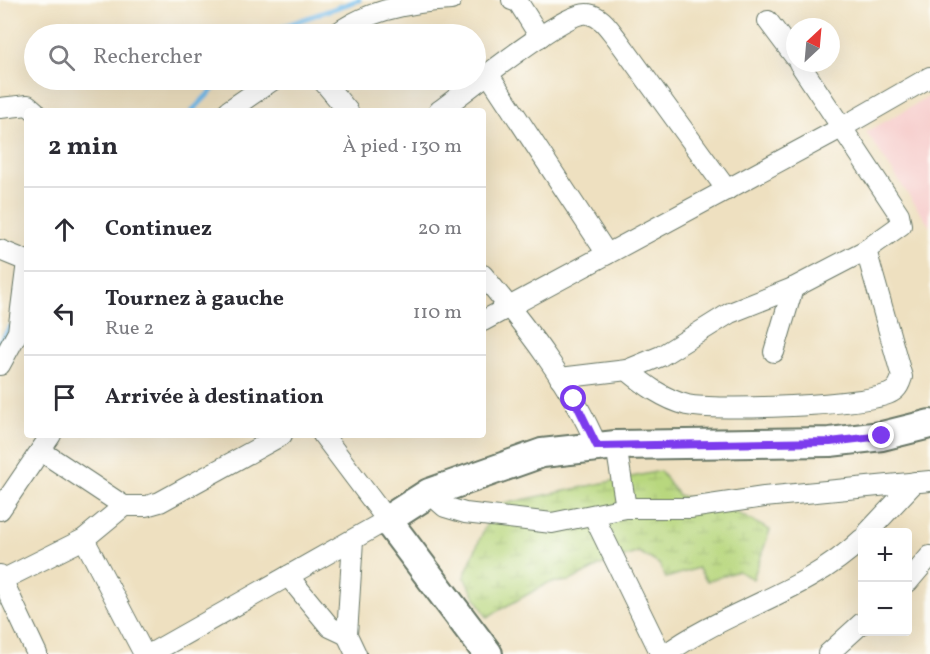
<!DOCTYPE html>
<html lang="fr">
<meta charset="utf-8">
<style>
:root{--surface:#fff;--page:#f7f7f7;--text:#2b2b33;--muted:#7c7c81;--line:#e1e1e2}
body{margin:0;font-family:Vollkorn,serif;background:var(--page);color:var(--text)}
.controls{position:absolute;right:18px;bottom:18px;display:grid;overflow:hidden;border-radius:6px;box-shadow:0 6px 24px #0002}
.controls button{width:54px;height:54px;display:grid;place-items:center;padding:0;border:0;border-bottom:2px solid var(--line);background:var(--surface);color:var(--text);font:30px sans-serif}
.compass{position:absolute;left:786px;top:18px;width:54px;height:54px;border-radius:50%;background:var(--surface);box-shadow:0 6px 24px #0002;rotate:26deg}
.stop{position:absolute;width:18px;height:18px;margin:-14px;border:4px solid #7c3aed;border-radius:50%;background:#fff}
.stop.end{background:#7c3aed;border-color:#fff;box-shadow:0 2px 6px #0008}
.list{margin:0;padding:0;list-style:none}
h2{display:flex;justify-content:space-between;align-items:center;height:78px;margin:0;padding:0 24px;font-size:26px}
h2 small{font-size:20px;font-weight:400;color:var(--muted)}
.list li{display:grid;grid-template-columns:39px 1fr auto;gap:18px;align-items:center;box-sizing:border-box;height:84px;padding:0 24px;border-top:2px solid var(--line)}
.list b{display:block;font-size:22px;white-space:nowrap}
.list p{margin:0;font-size:20px;white-space:nowrap;color:var(--muted)}
.list em{font-size:20px;font-style:normal;color:var(--muted)}
.icon{flex:none;width:33px;height:33px;fill:none;stroke:currentColor;stroke-width:2;stroke-linecap:round;stroke-linejoin:round}
.map{position:relative;flex:none;width:930px;height:654px;overflow:hidden}
.search{position:absolute;background:var(--surface);box-shadow:0 6px 24px #0002;left:24px;top:24px;width:462px;height:66px;display:flex;align-items:center;gap:15px;box-sizing:border-box;padding:0 21px;border-radius:33px;color:var(--muted);font-size:22px}
.panel{position:absolute;background:var(--surface);box-shadow:0 6px 24px #0002;left:24px;top:108px;width:462px;height:330px;border-radius:6px}
.map>svg:first-child{display:block}
.built{fill:#f7d0cf}
.wetland{fill:url(#wetland-marsh);stroke:#6c8a59;stroke-width:1.5}
.lines{fill:none;stroke-linecap:round;stroke-linejoin:round}
.stream{stroke:#75beee;stroke-width:5}
.street-casing{stroke:#677665;stroke-width:22}
.secondary-casing{stroke:#677665;stroke-width:32}
.street{stroke:#fff;stroke-width:20}
.secondary{stroke:#fff;stroke-width:28}
.route{stroke:#7c3aed;stroke-width:8}
</style>
<div class="map">
<svg width="930" height="654" viewBox="0 0 930 654">
<defs>
<pattern id="wetland-marsh" width="20" height="14" patternUnits="userSpaceOnUse" patternTransform="scale(1.5)"><rect width="20" height="14" fill="#b8d77e"/><path d="M1 5h8M5 5V1M11 12h8M15 12V8" fill="none" stroke="#9eb96e"/></pattern>
</defs>
<rect width="100%" height="100%" fill="#fdfcf7"/>
<filter id="ink" filterUnits="userSpaceOnUse"><feTurbulence type="fractalNoise" baseFrequency=".0167" numOctaves="2"/><feDisplacementMap in="SourceGraphic" scale="12" xChannelSelector="R" yChannelSelector="G"/><feConvolveMatrix kernelMatrix="1 2 1 2 8 2 1 2 1" color-interpolation-filters="sRGB"/></filter>
<filter id="wash" filterUnits="userSpaceOnUse"><feTurbulence type="fractalNoise" baseFrequency=".008" numOctaves="4" result="noise"/><feDisplacementMap in="SourceGraphic" scale="24" xChannelSelector="R" yChannelSelector="G"/><feGaussianBlur stdDeviation="1.35" result="paint"/><feColorMatrix in="noise" values="0 0 0 0 0 0 0 0 0 0 0 0 0 0 0 0 0 1.4 0 .05"/><feComposite in="paint" operator="in"/></filter>
<g filter="url(#wash)">
<rect width="100%" height="100%" fill="#eee0c0"/>
<path class="built" d="M930,96V227L866,132Z"/>
<path class="wetland" d="M660,471L678,495L733,511L770,530L753,579L738,571L707,581L698,568L666,578L659,564L639,552L603,564L570,581L548,583L487,617L464,577L485,527L498,505Z"/>
<g class="lines">
<g class="stream">
<path d="M274,34L284,26L359,0"/>
<path d="M192,111L222,80"/>
<path d="M0,342L10,327"/>
</g>
</g>
</g>
<g filter="url(#ink)">
<g class="lines">
<defs>
<g id="street">
<path d="M512,0L518,2L540,37"/>
<path d="M768,21L795,57"/>
<path d="M336,34C368,10 411,2 451,0"/>
<path d="M489,75L607,254"/>
<path d="M322,80L348,111"/>
<path d="M0,108L28,105L35,111"/>
<path d="M228,111L273,80"/>
<path d="M439,111C463,94 565,10 588,14C602,16 609,29 618,40L727,190"/>
<path d="M0,250L27,261"/>
<path d="M483,275C526,327 571,384 597,446"/>
<path d="M483,321L841,128L930,77"/>
<path d="M774,352L793,288"/>
<path d="M0,365L18,332L27,262"/>
<path d="M627,370C645,385 664,399 687,405C715,411 870,406 892,392C898,389 900,383 902,377L866,250"/>
<path d="M560,378L627,370L661,356L730,313L793,288L866,250L901,225L899,214L799,63"/>
<path d="M616,445L626,508H690L764,497L930,481"/>
<path d="M41,451L124,506"/>
<path d="M429,493L445,507L465,513L552,523L626,508"/>
<path d="M0,510L51,435"/>
<path d="M594,517L661,654"/>
<path d="M868,532L915,482"/>
<path d="M84,539L144,654"/>
<path d="M353,540L347,635L356,654"/>
<path d="M0,575L37,654"/>
<path d="M288,576L330,627L347,635"/>
<path d="M2,580L84,539L124,506H146L160,502L282,435"/>
<path d="M908,582L930,556"/>
<path d="M150,654L387,520L323,435"/>
<path d="M666,654C728,609 806,593 862,539"/>
<path d="M828,654L862,623"/>
</g>
<path id="secondary" d="M488,654L387,520L429,493L542,453L616,445L830,442L882,436L930,424"/>
</defs>
<use href="#street" class="street-casing"/>
<use href="#secondary" class="secondary-casing"/>
<use href="#street" class="street"/>
<use href="#secondary" class="secondary"/>
</g>
</g>
<g class="lines" filter="url(#ink)">
<path class="route" d="M574,399L597,446L830,442L882,436"/>
</g>
</svg>
<div class="controls">
<button>+</button>
<button>−</button>
</div>
<svg class="compass" viewBox="-18 -18 36 36"><path d="M0-13l5 13h-10z" fill="#e53935"/><path d="M0 13l5-13h-10z" fill="#7c7c81"/></svg>
<div class="stop" style="left:574px;top:399px"></div>
<div class="stop end" style="left:882px;top:436px"></div>
<div class="search"><svg class="icon" aria-label="search" viewBox="0 0 24 24"><circle cx="10" cy="10" r="6"/><path d="M15 15l6 6"/></svg>Rechercher</div>
<section class="panel">
<h2>2 min<small>À pied · 130 m</small></h2>
<ul class="list">
<li><svg class="icon" aria-label="ahead" viewBox="0 0 24 24"><path d="M12 20V5M6 11l6-6 6 6"/></svg><div><b>Continuez</b></div><em>20 m</em></li>
<li><svg class="icon" aria-label="left" viewBox="0 0 24 24"><path d="M17 20v-9H6M10 6l-5 5 5 5"/></svg><div><b>Tournez à gauche</b><p>Rue 2</p></div><em>110 m</em></li>
<li><svg class="icon" aria-label="arrive" viewBox="0 0 24 24"><path d="M6 21V4h12l-3 4 3 4H6"/></svg><div><b>Arrivée à destination</b></div></li>
</ul>
</section>
</div>
